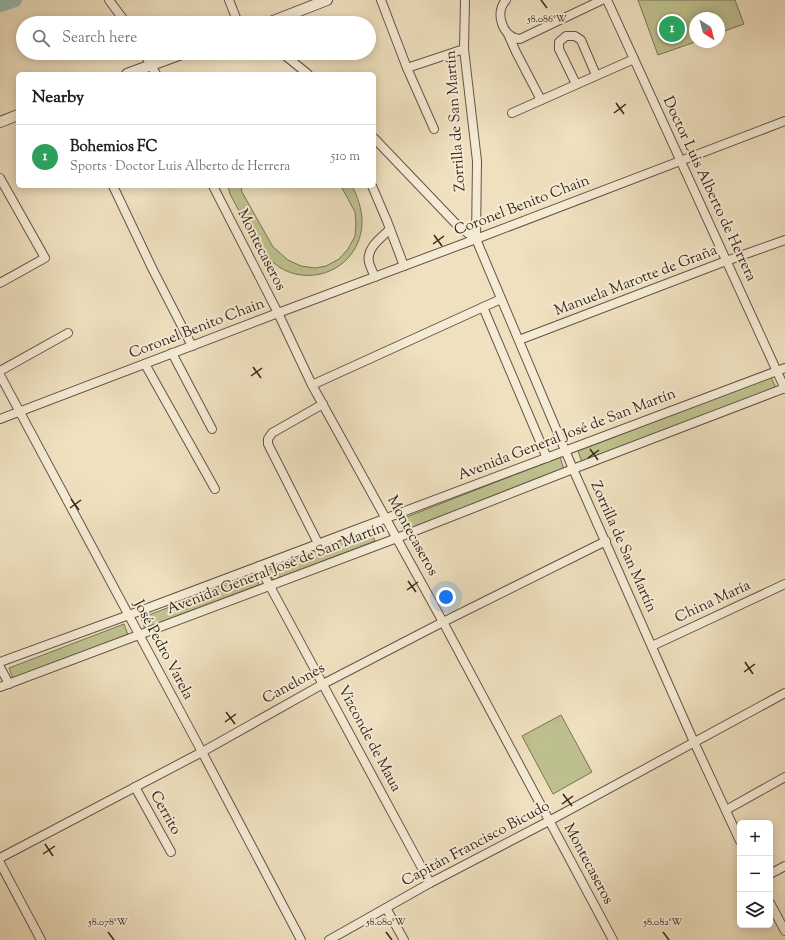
<!DOCTYPE html>
<meta charset="utf-8">
<style>
:root{--surface:#fff;--page:#f2f2f2;--text:#222;--muted:#767676;--line:#e0e0e0;--accent:#1a73e8}
body{margin:0;font-family:"Sorts Mill Goudy",serif;background:var(--page);color:var(--text)}
.controls{position:absolute;right:12px;bottom:12px;display:grid;overflow:hidden;border-radius:6px;box-shadow:0 2px 10px #0003}
.controls button{width:36px;height:36px;display:grid;place-items:center;padding:0;border:0;border-bottom:1px solid var(--line);background:var(--surface);color:var(--text);font:20px sans-serif}
.compass{position:absolute;left:689px;top:12px;width:36px;height:36px;border-radius:50%;background:var(--surface);box-shadow:0 2px 10px #0003;rotate:144deg}
.you{position:absolute;left:446px;top:597px;width:14px;height:14px;margin:-10px;border:3px solid #fff;border-radius:50%;background:#1a73e8;box-shadow:0 0 0 6px #1a73e833}
.badge{display:grid;place-items:center;width:26px;height:26px;border-radius:50%;background:var(--accent);color:#fff;font-size:13px;font-weight:700}
.pin{position:absolute;translate:-50% -50%;border:2px solid #fff;box-shadow:0 1px 4px #0006}
.list{margin:0;padding:0;list-style:none}
h2{display:flex;justify-content:space-between;align-items:center;height:52px;margin:0;padding:0 16px;font-size:17px}
h2 small{font-size:13px;font-weight:400;color:var(--muted)}
.list li{display:grid;grid-template-columns:26px 1fr auto;gap:12px;align-items:center;box-sizing:border-box;height:64px;padding:0 16px;border-top:1px solid var(--line)}
.list b{display:block;font-size:15px;white-space:nowrap}
.list p{margin:0;font-size:13px;white-space:nowrap;color:var(--muted)}
.list em{font-size:13px;font-style:normal;color:var(--muted)}
.icon{flex:none;width:22px;height:22px;fill:none;stroke:currentColor;stroke-width:2;stroke-linecap:round;stroke-linejoin:round}
.map{position:relative;flex:none;width:785px;height:940px;overflow:hidden}
.search{position:absolute;background:var(--surface);box-shadow:0 2px 10px #0003;left:16px;top:16px;width:360px;height:44px;display:flex;align-items:center;gap:10px;box-sizing:border-box;padding:0 14px;border-radius:22px;color:var(--muted);font-size:15px}
.panel{position:absolute;background:var(--surface);box-shadow:0 2px 10px #0003;left:16px;top:72px;width:360px;height:116px;border-radius:6px}
.map>svg:first-child{display:block}
.green{fill:#bec18f;stroke:#7a7456}
.lines{fill:none;stroke-linecap:round;stroke-linejoin:round}
.river{stroke:#9abdb2;stroke-width:14}
.minor-casing{stroke:#645446;stroke-width:10}
.tertiary-casing{stroke:#645446;stroke-width:12}
.minor{stroke:#f5ebd5;stroke-width:8}
.tertiary{stroke:#f5ebd5;stroke-width:10}
.ticks{fill:none;stroke:#36261e;stroke-width:1.5}
.labels{text-anchor:middle;dominant-baseline:central;stroke-width:4;stroke-linejoin:round;paint-order:stroke}
.street-label{font-size:15px;fill:#36261e;stroke:#f5ebd5}
.ticks-label{font-size:10px;text-anchor:middle;fill:#36261e;stroke:#f5ebd5;stroke-width:4;stroke-linejoin:round;paint-order:stroke}
</style>
<div class="map">
<svg width="785" height="940" viewBox="0 0 785 940">
<rect width="100%" height="100%" fill="#efe0bf"/>
<filter id="stains"><feTurbulence type="fractalNoise" baseFrequency=".005" numOctaves="4"/><feColorMatrix values="0 0 0 0 .2 0 0 0 0 .09 0 0 0 0 .02 0 0 0 .5 -.17"/></filter>
<radialGradient id="worn" r=".72"><stop offset=".6" stop-color="#630" stop-opacity="0"/><stop offset="1" stop-color="#630" stop-opacity=".3"/></radialGradient>
<g class="green">
<path d="M638,0H735L744,24L719,33V18H695V42L658,55Z"/>
<path d="M228,186H241L242,192L273,247L288,260L301,266L315,268L326,266L339,259L348,249L355,236L356,224L355,212L341,186H352C361,203 366,223 358,242C346,273 307,285 279,267C274,263 267,258 263,253C259,247 256,240 252,234C245,221 237,208 230,194Z"/>
<path d="M771,377L776,388L582,462L578,451Z"/>
<path d="M560,457L564,469L403,531L399,520Z"/>
<path d="M370,529L375,541L273,581L268,570Z"/>
<path d="M255,574L259,585L145,629L141,618Z"/>
<path d="M124,624L128,635L13,679L9,668Z"/>
<path d="M561,715L592,772L553,794L522,736Z"/>
</g>
<g class="lines">
<path class="river" d="M0,5L15,0"/>
<defs>
<g id="minor">
<path d="M109,0L126,23"/>
<path d="M229,0L238,23"/>
<path d="M381,0L407,68L434,129"/>
<path d="M465,0L464,49L477,161L476,239L573,469L694,742L740,841"/>
<path d="M506,0C494,13 503,38 520,39L602,0"/>
<path d="M607,0L785,389"/>
<path d="M508,34L516,52L541,100"/>
<path d="M144,53L156,74"/>
<path d="M282,53L308,74"/>
<path d="M407,68L464,49"/>
<path d="M576,84L559,49V42L566,36H575L581,40L596,75"/>
<path d="M512,113L634,59"/>
<path d="M374,138L459,227L476,239"/>
<path d="M0,178L45,258L0,283"/>
<path d="M113,186L153,270L192,346"/>
<path d="M213,186L278,313L312,385L443,622L613,940"/>
<path d="M372,186L387,221L404,266"/>
<path d="M375,277C373,272 370,267 369,262C366,248 381,238 390,229"/>
<path d="M483,307L547,458"/>
<path d="M519,340L726,261L785,240"/>
<path d="M172,353L212,429"/>
<path d="M145,364L215,489"/>
<path d="M0,371L68,333"/>
<path d="M0,375L202,752L301,940"/>
<path d="M312,385L501,299"/>
<path d="M0,419L278,313L476,239L785,121"/>
<path d="M318,543L268,444V439L272,433L323,404"/>
<path d="M259,566L430,883"/>
<path d="M652,646L785,584"/>
<path d="M0,662L129,615L785,368"/>
<path d="M0,667L9,684"/>
<path d="M0,687L397,538L573,469L785,388"/>
<path d="M135,787L171,852"/>
<path d="M726,810L785,777"/>
<path d="M0,858L202,752L323,684L443,622L606,541"/>
<path d="M0,863L41,940"/>
<path d="M770,874L785,866"/>
<path d="M770,903L785,931"/>
<path d="M386,908L404,940"/>
<path d="M329,940L430,883L549,821L785,693"/>
</g>
<g id="tertiary">
<path d="M268,23L327,0"/>
<path d="M127,74L184,53"/>
<path d="M0,122L18,115"/>
</g>
</defs>
<use href="#minor" class="minor-casing"/>
<use href="#tertiary" class="tertiary-casing"/>
<use href="#minor" class="minor"/>
<use href="#tertiary" class="tertiary"/>
</g>
<path class="ticks" d="M541,0L547,8M616,103L624,114M614,113L626,104M434,235L442,246M433,244L444,236M253,367L261,378M251,376L262,368M590,449L598,460M588,458L599,450M71,499L79,510M70,508L81,500M408,581L416,592M407,590L418,582M745,662L753,674M744,672L755,664M226,712L235,724M225,722L236,714M563,794L572,806M562,804L573,796M45,844L53,856M43,854L55,846M108,932L114,940M386,932L392,940M663,932L669,940"/>
<g class="labels">
<g class="street-label">
<text transform="translate(456 121) rotate(-94)">Zorrilla de San Martín</text>
<text transform="translate(709 189) rotate(65)">Doctor Luis Alberto de Herrera</text>
<text transform="translate(522 206) rotate(-21)">Coronel Benito Chain</text>
<text transform="translate(261 250) rotate(63)">Montecaseros</text>
<text transform="translate(636 281) rotate(-21)">Manuela Marotte de Graña</text>
<text transform="translate(197 329) rotate(-21)">Coronel Benito Chain</text>
<text transform="translate(567 435) rotate(-21)">Avenida General José de San Martín</text>
<text transform="translate(412 536) rotate(61)">Montecaseros</text>
<text transform="translate(623 547) rotate(66)">Zorrilla de San Martín</text>
<text transform="translate(276 569) rotate(-21)">Avenida General José de San Martín</text>
<text transform="translate(713 602) rotate(-25)">China María</text>
<text transform="translate(163 650) rotate(62)">José Pedro Varela</text>
<text transform="translate(294 684) rotate(-29)">Canelones</text>
<text transform="translate(369 739) rotate(62)">Vizconde de Maua</text>
<text transform="translate(165 813) rotate(61)">Cerrito</text>
<text transform="translate(476 844) rotate(-28)">Capitán Francisco Bicudo</text>
<text transform="translate(588 864) rotate(62)">Montecaseros</text>
</g>
</g>
<g class="ticks-label">
<text x="547" y="22">58.086°W</text>
<text x="108" y="925">58.078°W</text>
<text x="386" y="925">58.080°W</text>
<text x="663" y="925">58.082°W</text>
</g>
<rect width="100%" height="100%" filter="url(#stains)"/>
<rect width="100%" height="100%" fill="url(#worn)"/>
</svg>
<div class="controls">
<button>+</button>
<button>−</button>
<button><svg class="icon" aria-label="layers" viewBox="0 0 24 24"><path d="M12 4l9 5-9 5-9-5zM3 14l9 5 9-5"/></svg></button>
</div>
<svg class="compass" viewBox="-18 -18 36 36"><path d="M0-13l5 13h-10z" fill="#e53935"/><path d="M0 13l5-13h-10z" fill="#767676"/></svg>
<div class="you"></div>
<div class="pin badge" style="left:672px;top:29px;background:#2e9e5b">1</div>
<div class="search"><svg class="icon" aria-label="search" viewBox="0 0 24 24"><circle cx="10" cy="10" r="6"/><path d="M15 15l6 6"/></svg>Search here</div>
<section class="panel">
<h2>Nearby<small></small></h2>
<ul class="list">
<li><span class="badge" style="background:#2e9e5b">1</span><div><b>Bohemios FC</b><p>Sports · Doctor Luis Alberto de Herrera</p></div><em>510 m</em></li>
</ul>
</section>
</div>
